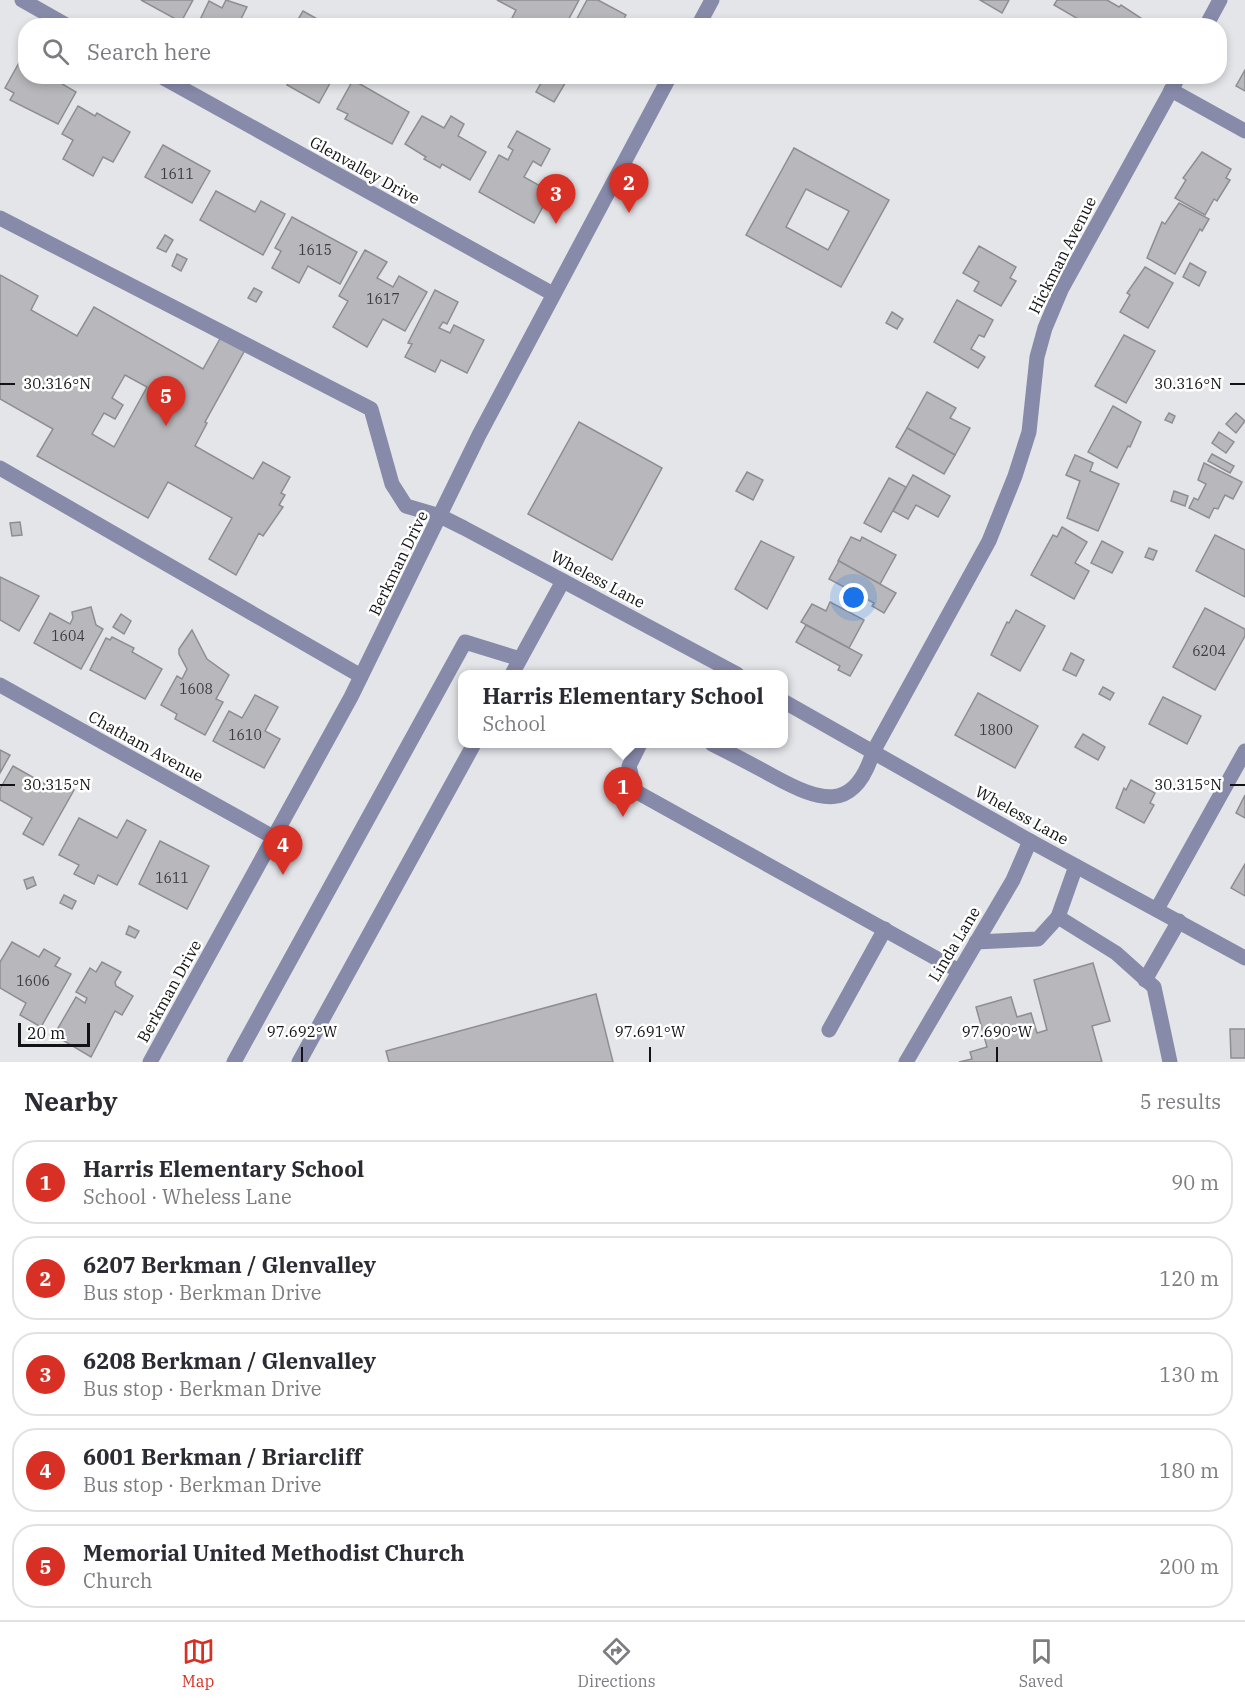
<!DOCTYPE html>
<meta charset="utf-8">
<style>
:root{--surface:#fff;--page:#f2f2f3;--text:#2b2b33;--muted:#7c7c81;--line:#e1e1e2;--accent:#d93025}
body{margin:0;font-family:"IBM Plex Serif",serif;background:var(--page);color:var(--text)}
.scale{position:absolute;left:18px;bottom:15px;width:72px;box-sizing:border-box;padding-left:6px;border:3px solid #131315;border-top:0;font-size:16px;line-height:21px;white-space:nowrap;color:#131315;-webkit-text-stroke:4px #fff;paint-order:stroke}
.you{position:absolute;left:854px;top:598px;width:21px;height:21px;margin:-15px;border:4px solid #fff;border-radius:50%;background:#1a73e8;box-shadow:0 0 0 9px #1a73e833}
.badge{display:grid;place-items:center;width:39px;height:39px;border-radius:50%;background:var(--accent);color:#fff;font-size:20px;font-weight:700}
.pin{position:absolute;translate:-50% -50px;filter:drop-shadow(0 2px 3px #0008)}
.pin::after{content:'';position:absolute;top:32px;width:21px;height:18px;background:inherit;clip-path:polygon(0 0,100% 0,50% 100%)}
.popup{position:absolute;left:458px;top:670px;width:330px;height:78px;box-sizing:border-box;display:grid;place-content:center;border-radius:12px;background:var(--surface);filter:drop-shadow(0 2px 4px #0005);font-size:20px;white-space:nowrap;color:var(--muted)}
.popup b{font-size:22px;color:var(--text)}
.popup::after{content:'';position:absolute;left:50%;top:100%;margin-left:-12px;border:12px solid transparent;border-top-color:var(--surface)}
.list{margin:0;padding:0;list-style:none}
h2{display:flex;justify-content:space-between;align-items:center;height:78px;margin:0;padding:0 24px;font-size:26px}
h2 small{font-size:20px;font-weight:400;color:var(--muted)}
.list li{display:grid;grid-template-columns:39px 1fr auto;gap:18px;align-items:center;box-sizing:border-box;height:84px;margin:0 12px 12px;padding:0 12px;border:2px solid var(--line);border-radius:24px}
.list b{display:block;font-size:22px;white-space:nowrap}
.list p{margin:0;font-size:20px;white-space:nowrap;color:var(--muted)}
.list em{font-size:20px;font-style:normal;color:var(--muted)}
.icon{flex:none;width:33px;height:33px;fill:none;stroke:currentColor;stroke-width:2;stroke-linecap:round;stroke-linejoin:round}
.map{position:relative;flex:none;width:1245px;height:1062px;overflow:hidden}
.search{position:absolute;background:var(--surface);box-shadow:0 3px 9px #0003;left:18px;right:18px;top:18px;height:66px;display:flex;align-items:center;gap:15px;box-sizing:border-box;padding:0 21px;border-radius:24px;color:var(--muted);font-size:22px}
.sheet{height:558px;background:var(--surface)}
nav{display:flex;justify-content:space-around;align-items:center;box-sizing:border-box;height:84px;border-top:2px solid var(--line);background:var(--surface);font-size:16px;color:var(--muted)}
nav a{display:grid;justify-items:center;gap:3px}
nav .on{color:var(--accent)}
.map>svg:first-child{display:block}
.building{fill:#b8b8bc;stroke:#8e8e92;stroke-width:1.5;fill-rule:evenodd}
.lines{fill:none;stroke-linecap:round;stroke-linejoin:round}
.minor{stroke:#888aaa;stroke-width:15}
.ticks{fill:none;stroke:#131315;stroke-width:2}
.labels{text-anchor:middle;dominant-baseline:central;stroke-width:5;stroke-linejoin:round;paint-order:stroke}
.number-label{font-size:14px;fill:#3c3c3f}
.street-label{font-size:16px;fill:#131315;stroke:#fff}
.ticks-label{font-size:15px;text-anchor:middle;fill:#131315;stroke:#fff;stroke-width:5;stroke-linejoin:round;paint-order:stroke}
</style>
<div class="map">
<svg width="1245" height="1062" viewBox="0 0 1245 1062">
<rect width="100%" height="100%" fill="#e4e5e9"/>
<g class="building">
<path d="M141,0H193L181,22Z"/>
<path d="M226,0L247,7L241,19L255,26H197L209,1L222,8Z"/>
<path d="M497,0H579L565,26H544L537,22L535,26H512L509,24L516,10Z"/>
<path d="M587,0H598L626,15L622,22L628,26H573Z"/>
<path d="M980,0H1009L1002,13Z"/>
<path d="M1057,0H1107L1119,7L1121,5L1150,24L1090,26L1054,5Z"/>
<path d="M303,11L328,25L294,26Z"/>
<path d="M20,61L26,64V76H49L76,92L58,124L10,100L14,93L5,88Z"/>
<path d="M1245,70V91L1236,86Z"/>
<path d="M292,76H334L319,103L287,85Z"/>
<path d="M545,76H561L567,80L554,102L536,92Z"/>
<path d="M353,80L409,112L392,144L345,119L348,114L337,109Z"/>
<path d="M78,106L95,116L97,113L130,132L113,162L103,157L93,176L63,159L73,140L62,134Z"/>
<path d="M422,116L444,128L451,116L464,124L458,136L486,152L470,180L442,164L440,168L424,159L426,157L405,144Z"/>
<path d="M517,131L550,149L541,166L533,161L524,177L551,192L534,223L479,192L499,155L508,160L513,150L508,147Z"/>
<path d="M163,145L210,171L192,203L145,177Z"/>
<path d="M794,148L889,200L841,287L746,235ZM806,189L849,211L828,250L786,227Z"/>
<path d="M1202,152L1231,169L1226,178L1230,180L1217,201L1214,199L1205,215L1175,198L1186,180L1183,178Z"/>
<path d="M216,191L255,212L261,201L285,214L263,255L200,220Z"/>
<path d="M1179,203L1209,219L1202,231L1200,229L1175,274L1147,258L1162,222L1165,224Z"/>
<path d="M292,217L357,252L340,284L308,266L299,283L272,268L281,251L275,248Z"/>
<path d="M165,235L173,240L166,252L157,248Z"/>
<path d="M979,246L1016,267L1010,278L1016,281L1001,306L974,291L979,282L963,273Z"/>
<path d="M365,250L387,262L377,278L393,287L399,276L427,292L405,331L383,319L367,347L333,327L348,301L339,296Z"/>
<path d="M177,254L187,259L181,271L172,266Z"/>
<path d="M1190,263L1206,272L1199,286L1183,277Z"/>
<path d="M1145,267L1173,283L1148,328L1120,312L1130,295L1127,293Z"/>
<path d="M0,275L38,296L31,310L77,336L94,307L203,369L221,337L245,350L205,422L207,423L195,446L253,479L263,462L290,477L281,493L285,495L279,505L283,507L263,536L259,533L236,575L209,559L232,518L168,482L148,518L37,456L53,429L0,399ZM125,375L147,387L114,447L92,434L104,413L115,419L123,405L112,398Z"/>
<path d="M254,288L262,292L256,302L248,298Z"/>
<path d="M435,290L458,302L447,324L443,322L439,328L450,333L454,325L484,340L467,373L441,360L435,372L405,357L412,344L408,343Z"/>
<path d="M957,300L993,320L984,337L979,335L971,349L985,357L978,368L934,342Z"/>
<path d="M892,312L903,319L897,329L886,323Z"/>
<path d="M1124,335L1155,351L1126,403L1095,386Z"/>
<path d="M927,392L956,408L950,418L970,428L955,455L907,428Z"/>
<path d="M1113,406L1141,422L1130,447L1128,446L1117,468L1088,452Z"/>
<path d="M1169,413L1175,416L1172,423L1165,420Z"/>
<path d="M1236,413L1245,421L1236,433L1226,424Z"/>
<path d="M579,422L662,468L612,560L528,514Z"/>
<path d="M907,428L955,455L944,474L896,447Z"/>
<path d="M1219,432L1234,442L1226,453L1212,443Z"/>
<path d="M1212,454L1234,466L1230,473L1208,461Z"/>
<path d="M1075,455L1093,463L1090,471L1119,484L1098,531L1067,518L1080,481L1066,475Z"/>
<path d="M1204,463L1242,482L1233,499L1225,495L1218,509L1214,508L1209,518L1189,508L1194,498L1198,500L1206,484L1198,480Z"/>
<path d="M747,472L763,480L753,500L736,491Z"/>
<path d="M913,475L950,496L938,517L916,505L908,519L893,511Z"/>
<path d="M889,478L906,487L881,532L864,523Z"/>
<path d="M1174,491L1188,496L1185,506L1171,501Z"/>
<path d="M20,522L22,535L12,536L10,523Z"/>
<path d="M1062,527L1087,542L1075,563L1089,571L1074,599L1031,575L1053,535L1057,537Z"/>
<path d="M1215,535L1245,550V597L1196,571Z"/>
<path d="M851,537L860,541L862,537L896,555L880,584L838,561Z"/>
<path d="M761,541L794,557L767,609L735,589Z"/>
<path d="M1102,541L1123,552L1112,573L1091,563Z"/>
<path d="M1149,548L1157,551L1153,560L1145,557Z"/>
<path d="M839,561L896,593L884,613L872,606L874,603L829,579Z"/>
<path d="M0,577L39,596L19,631L0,620Z"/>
<path d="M830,602L864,620L849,648L801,622L812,604L826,611Z"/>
<path d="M91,607L96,625L103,629L81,669L34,643L50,613L70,624L73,618L72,612Z"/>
<path d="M1205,608L1245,629V636L1215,690L1173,667Z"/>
<path d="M1016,610L1045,626L1020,671L991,655L1007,622L1009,623Z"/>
<path d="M121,614L131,621L124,634L113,627Z"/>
<path d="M806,625L862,655L850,676L838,670L840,666L796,642Z"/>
<path d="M192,630L207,659L229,675L216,699L223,702L205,735L175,719L177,714L161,705L177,676L182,679L187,669L179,654V649Z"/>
<path d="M112,637L134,648L132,652L162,669L145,699L90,670L106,638L110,640Z"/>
<path d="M1071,653L1084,660L1076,676L1063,670Z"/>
<path d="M1103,687L1114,693L1110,700L1099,694Z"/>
<path d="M978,693L1038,726L1015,768L955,735Z"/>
<path d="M255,695L278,707L265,731L280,739L264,768L213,741L229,711L242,718Z"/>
<path d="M1163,697L1201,716L1187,744L1149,724Z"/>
<path d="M1083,734L1105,747L1098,760L1075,747Z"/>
<path d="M0,750L10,755L0,773Z"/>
<path d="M13,766L50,787L55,779L74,790L43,845L23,834L32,818L0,800V789Z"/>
<path d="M1131,780L1155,793L1150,803L1154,805L1144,823L1116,808L1124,788L1126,790Z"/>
<path d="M1245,795V818L1236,813Z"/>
<path d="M79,818L117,838L127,820L146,830L117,885L98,875L94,884L74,874L79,865L59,855Z"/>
<path d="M160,841L209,866L187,909L139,884Z"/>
<path d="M1245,864V896L1231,888Z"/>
<path d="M33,877L36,885L27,889L24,880Z"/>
<path d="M64,895L76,901L72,909L60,903Z"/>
<path d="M129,926L139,931L135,938L126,934Z"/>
<path d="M12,942L39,957L44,949L60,958L55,966L71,974L41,1027L20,1015L26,1003L0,988V962Z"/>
<path d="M102,962L121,972L115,982L116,986L133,996L122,1015L115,1011L91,1057L54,1035L76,997L85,1003L87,998L76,992L90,968L96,972Z"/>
<path d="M1093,963L1110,1021L1092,1026L1102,1062H959L972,1059L970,1052L987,1047L976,1007L1011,997L1017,1017L1031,1013L1037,1033L1047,1030L1034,980Z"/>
<path d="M596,994L613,1062H389L386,1051Z"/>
<path d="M1230,1029H1245V1058H1231Z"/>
</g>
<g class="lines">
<g class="minor">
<path d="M22,0L68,26"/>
<path d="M698,26L712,0"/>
<path d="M1206,26L1220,0"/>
<path d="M160,76L553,294"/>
<path d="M1171,90L1245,131"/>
<path d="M0,218L371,409L392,484L406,506L440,516L464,528L737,674"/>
<path d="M0,468L361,676"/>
<path d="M512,674L563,581"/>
<path d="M0,685L275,838"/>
<path d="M783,701L1030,841L1245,958"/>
<path d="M640,744L629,766L635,791L959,971"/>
<path d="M712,744C732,754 753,765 773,776C819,801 854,814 873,752L989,541L1015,476L1029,432L1037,357L1045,328L1061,290L1179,76"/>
<path d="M1157,909L1245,751"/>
<path d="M1058,917L1116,953L1154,987L1170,1062"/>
<path d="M976,942L1038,939L1058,917L1076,866"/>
<path d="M1145,980L1179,921"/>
<path d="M829,1030L885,929"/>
<path d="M150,1062L351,697L479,435L670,76"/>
<path d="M234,1062L465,642L520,659"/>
<path d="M299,1062L474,744"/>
<path d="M906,1062L1013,880L1030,841"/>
</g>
</g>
<path class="ticks" d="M0,384H15M1230,384H1245M0,785H15M1230,785H1245M302,1047V1062M650,1047V1062M997,1047V1062"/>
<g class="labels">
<g class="number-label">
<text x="177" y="174">1611</text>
<text x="315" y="250">1615</text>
<text x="383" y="299">1617</text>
<text x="68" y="636">1604</text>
<text x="1209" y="651">6204</text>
<text x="196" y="689">1608</text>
<text x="996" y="730">1800</text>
<text x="245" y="735">1610</text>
<text x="172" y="878">1611</text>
<text x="33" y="981">1606</text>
</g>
<g class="street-label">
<text transform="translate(365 170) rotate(29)">Glenvalley Drive</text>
<text transform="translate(1062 255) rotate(-63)">Hickman Avenue</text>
<text transform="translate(398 563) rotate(-64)">Berkman Drive</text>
<text transform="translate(598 579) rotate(28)">Wheless Lane</text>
<text transform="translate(146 746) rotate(29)">Chatham Avenue</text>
<text transform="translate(1022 815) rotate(29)">Wheless Lane</text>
<text transform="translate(954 944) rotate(-59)">Linda Lane</text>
<text transform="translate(169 991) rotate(-61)">Berkman Drive</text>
</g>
</g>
<g class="ticks-label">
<text x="57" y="389">30.316°N</text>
<text x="1188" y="389">30.316°N</text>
<text x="57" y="790">30.315°N</text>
<text x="1188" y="790">30.315°N</text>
<text x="302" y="1037">97.692°W</text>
<text x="650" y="1037">97.691°W</text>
<text x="997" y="1037">97.690°W</text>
</g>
</svg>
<div class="scale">20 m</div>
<div class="you"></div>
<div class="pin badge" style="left:623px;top:817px">1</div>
<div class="popup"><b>Harris Elementary School</b>School</div>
<div class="pin badge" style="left:629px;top:213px">2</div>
<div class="pin badge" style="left:556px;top:224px">3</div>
<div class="pin badge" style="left:283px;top:875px">4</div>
<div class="pin badge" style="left:166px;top:426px">5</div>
<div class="search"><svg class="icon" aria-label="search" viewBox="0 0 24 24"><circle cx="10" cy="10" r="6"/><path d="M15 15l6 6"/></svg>Search here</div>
</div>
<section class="sheet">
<h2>Nearby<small>5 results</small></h2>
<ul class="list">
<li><span class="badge">1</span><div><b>Harris Elementary School</b><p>School · Wheless Lane</p></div><em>90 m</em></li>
<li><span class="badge">2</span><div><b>6207 Berkman / Glenvalley</b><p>Bus stop · Berkman Drive</p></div><em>120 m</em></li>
<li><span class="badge">3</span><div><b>6208 Berkman / Glenvalley</b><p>Bus stop · Berkman Drive</p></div><em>130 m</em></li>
<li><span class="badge">4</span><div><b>6001 Berkman / Briarcliff</b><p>Bus stop · Berkman Drive</p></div><em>180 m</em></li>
<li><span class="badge">5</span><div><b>Memorial United Methodist Church</b><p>Church</p></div><em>200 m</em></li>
</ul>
</section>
<nav>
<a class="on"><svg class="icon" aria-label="map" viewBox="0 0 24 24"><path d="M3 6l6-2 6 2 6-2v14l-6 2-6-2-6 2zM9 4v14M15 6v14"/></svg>Map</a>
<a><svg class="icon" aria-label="directions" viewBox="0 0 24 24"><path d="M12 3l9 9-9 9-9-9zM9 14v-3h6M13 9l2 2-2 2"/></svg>Directions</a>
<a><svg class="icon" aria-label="saved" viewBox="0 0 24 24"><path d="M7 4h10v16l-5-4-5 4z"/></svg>Saved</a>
</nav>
